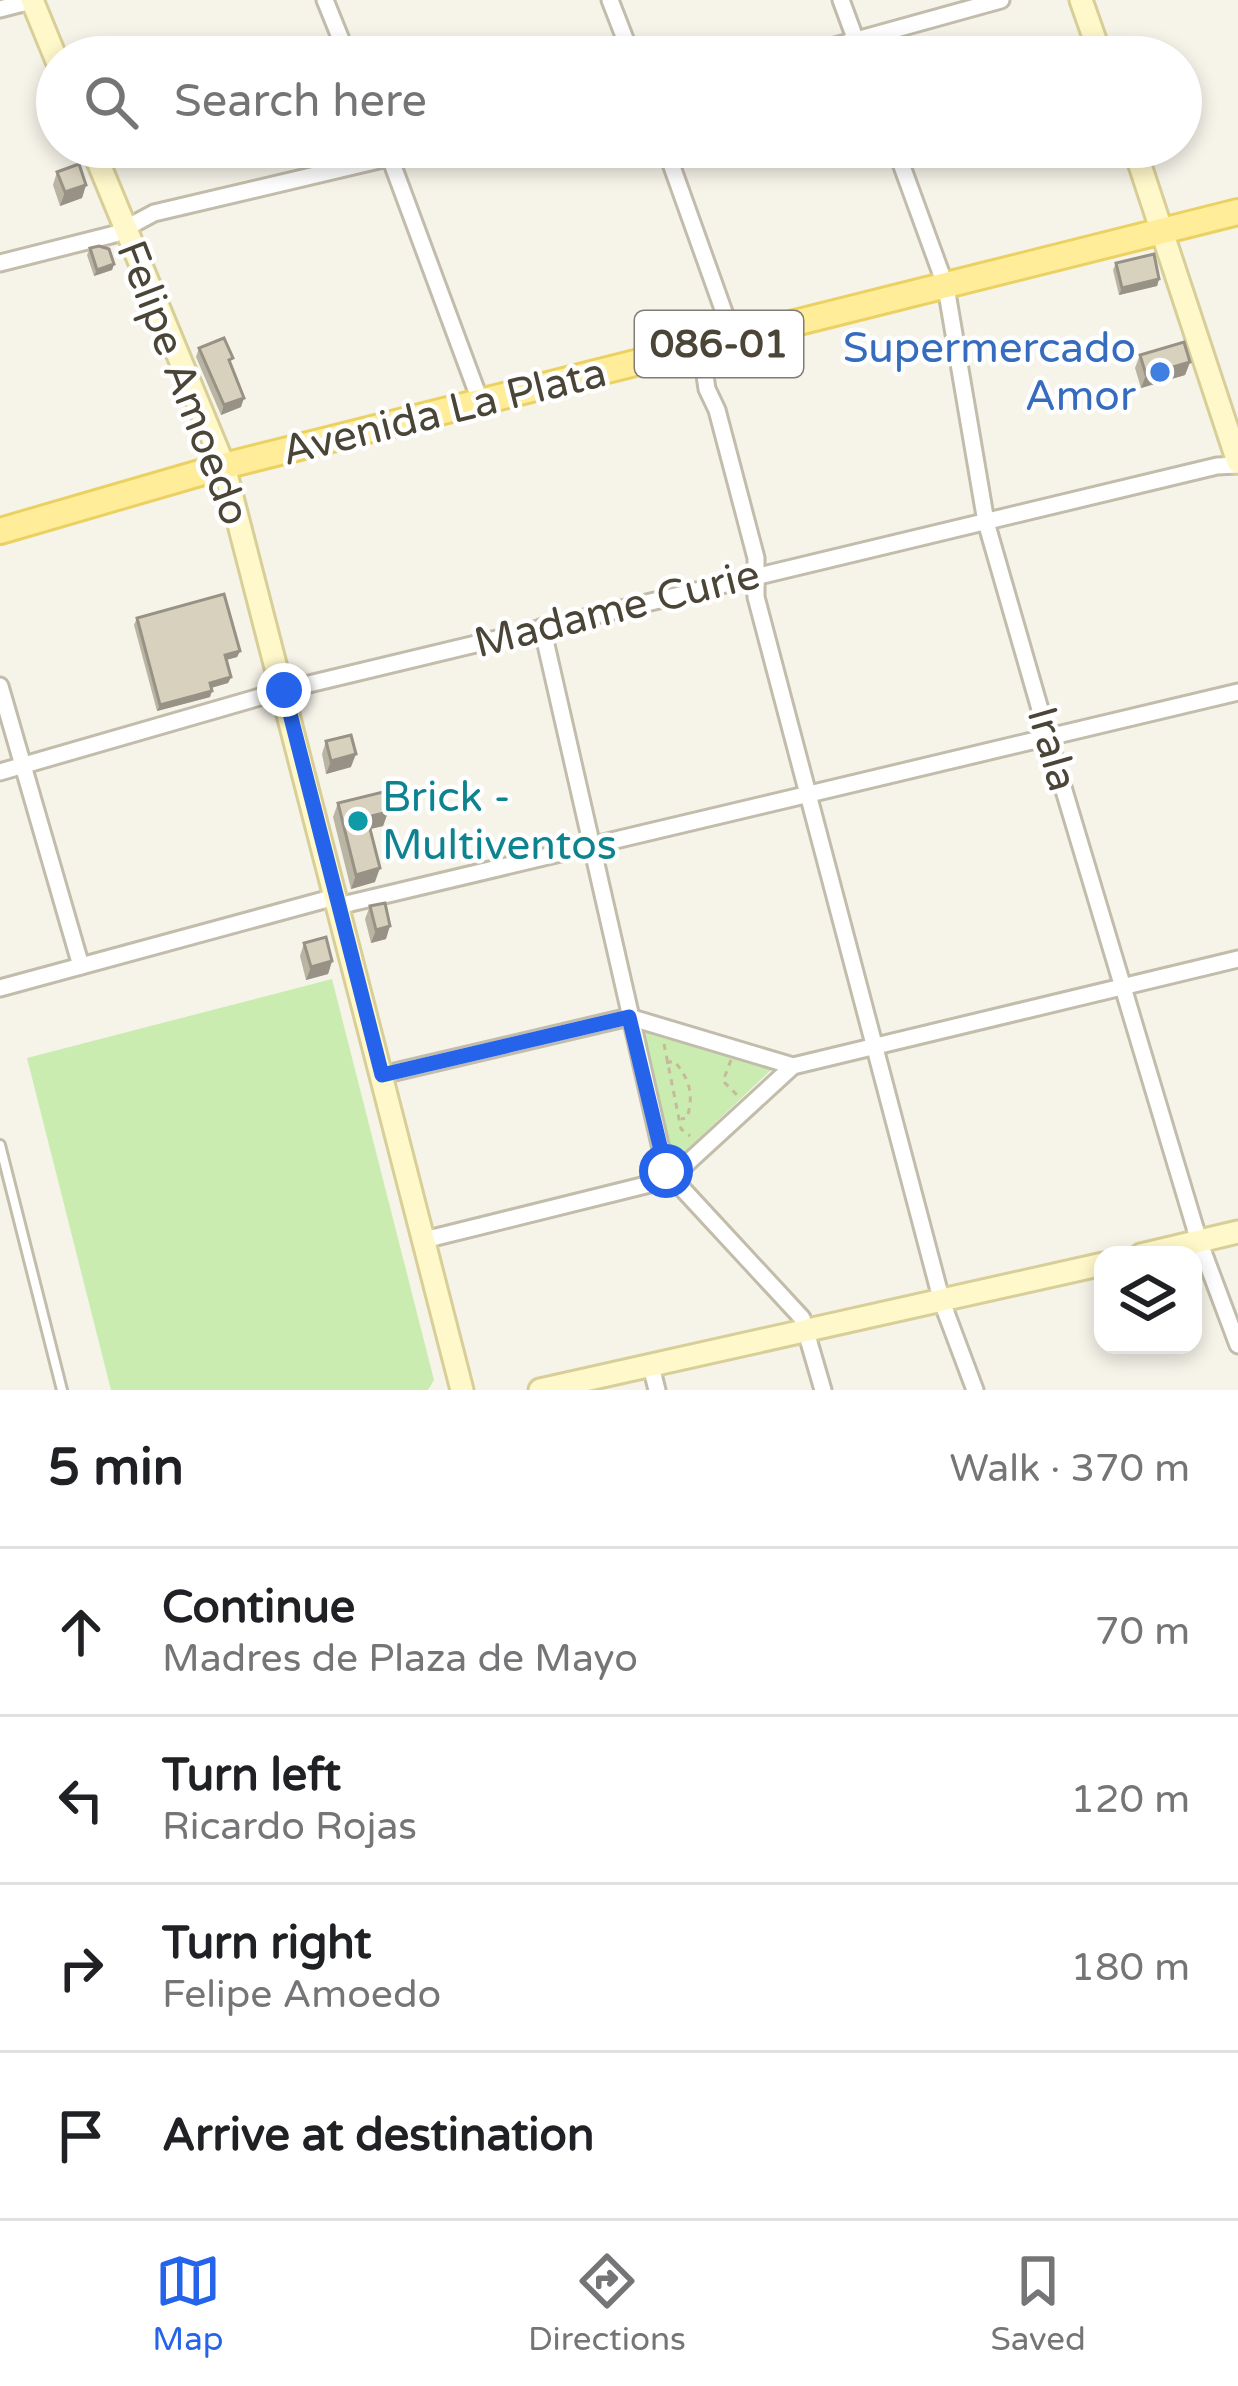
<!DOCTYPE html>
<meta charset="utf-8">
<style>
:root{--surface:#fff;--page:#f2f2f2;--text:#202124;--muted:#757577;--line:#e0e0e0;--accent:#2563eb}
body{margin:0;font-family:"Varela Round",sans-serif;background:var(--page);color:var(--text)}
.controls{position:absolute;right:36px;bottom:36px;display:grid;overflow:hidden;border-radius:24px;box-shadow:0 6px 18px #0003}
.controls button{width:108px;height:108px;display:grid;place-items:center;padding:0;border:0;border-bottom:3px solid var(--line);background:var(--surface);color:var(--text);font:60px sans-serif}
.stop{position:absolute;width:36px;height:36px;margin:-27px;border:9px solid #2563eb;border-radius:50%;background:#fff}
.stop.end{background:#2563eb;border-color:#fff;box-shadow:0 3px 12px #0008}
.list{margin:0;padding:0;list-style:none}
h2{display:flex;justify-content:space-between;align-items:center;height:156px;margin:0;padding:0 48px;font-size:51px}
h2 small{font-size:39px;font-weight:400;color:var(--muted)}
.list li{display:grid;grid-template-columns:78px 1fr auto;gap:36px;align-items:center;box-sizing:border-box;height:168px;padding:0 48px;border-top:3px solid var(--line)}
.list b{display:block;font-size:45px;white-space:nowrap}
.list p{margin:0;font-size:39px;white-space:nowrap;color:var(--muted)}
.list em{font-size:39px;font-style:normal;color:var(--muted)}
.icon{flex:none;width:66px;height:66px;fill:none;stroke:currentColor;stroke-width:2;stroke-linecap:round;stroke-linejoin:round}
.map{position:relative;flex:none;width:1238px;height:1390px;overflow:hidden}
.search{position:absolute;background:var(--surface);box-shadow:0 6px 18px #0003;left:36px;right:36px;top:36px;height:132px;display:flex;align-items:center;gap:30px;box-sizing:border-box;padding:0 42px;border-radius:66px;color:var(--muted);font-size:45px}
.sheet{height:828px;background:var(--surface)}
nav{display:flex;justify-content:space-around;align-items:center;box-sizing:border-box;height:168px;border-top:3px solid var(--line);background:var(--surface);font-size:33px;color:var(--muted)}
nav a{display:grid;justify-items:center;gap:6px}
nav .on{color:var(--accent)}
.map>svg:first-child{display:block}
.green{fill:#cbecb0}
.lines{fill:none;stroke-linecap:round;stroke-linejoin:round}
.lane-casing{stroke:#c2bcab;stroke-width:14}
.street-casing{stroke:#c2bcab;stroke-width:21}
.secondary-casing{stroke:#d8ce97;stroke-width:27}
.primary-casing{stroke:#ebd162;stroke-width:30}
.path{stroke:#c5ba9b;stroke-width:3;stroke-dasharray:6 6;stroke-linecap:butt}
.lane{stroke:#fff;stroke-width:8}
.street{stroke:#fff;stroke-width:15}
.secondary{stroke:#fff8ca;stroke-width:21}
.primary{stroke:#ffed99;stroke-width:24}
.wall{fill:#bab4a3}
.shaded-wall{fill:#979285}
.building{fill:#d8d1be;stroke:#979285;stroke-width:3}
.route{stroke:#2563eb;stroke-width:15}
.shop-dot{fill:#3f7fe0;stroke:#fff;stroke-width:4.5}
.culture-dot{fill:#0f9aa8;stroke:#fff;stroke-width:4.5}
.labels{text-anchor:middle;dominant-baseline:central;stroke-width:9;stroke-linejoin:round;paint-order:stroke}
.shield{fill:#fff;stroke:#807d73;stroke-width:3}
.shield-label{font-size:39px;font-weight:bold;fill:#4a4537}
.shop-label{font-size:42px;fill:#366cbe;stroke:#fff;text-anchor:end}
.street-label{font-size:42px;fill:#4a4537;stroke:#fff}
.culture-label{font-size:42px;fill:#0d838f;stroke:#fff;text-anchor:start}
</style>
<div class="map">
<svg width="1238" height="1390" viewBox="0 0 1238 1390">
<rect width="100%" height="100%" fill="#f6f3e9"/>
<g class="green">
<path d="M332,979L434,1380L428,1390H111L27,1058Z"/>
<path d="M640,1029L772,1069L672,1164Z"/>
</g>
<g class="lines">
<defs>
<path id="lane" d="M0,1145L62,1390"/>
<g id="street">
<path d="M325,0L348,57"/>
<path d="M610,0L632,57"/>
<path d="M841,0L862,57"/>
<path d="M0,9L35,0"/>
<path d="M795,57L1001,0"/>
<path d="M386,147L481,403"/>
<path d="M665,147L734,340"/>
<path d="M895,147L946,287L986,522L1048,737L1199,1241L1238,1345"/>
<path d="M0,263L115,234L154,213L434,147"/>
<path d="M701,348L707,389L717,410L756,558V597L942,1302L975,1390"/>
<path d="M542,627L666,1171L802,1318L823,1390"/>
<path d="M0,686L81,966"/>
<path d="M0,772L284,690L1217,466L1238,465"/>
<path d="M338,906L1238,692"/>
<path d="M0,988L335,897"/>
<path d="M382,1075L629,1017L793,1066L1238,959"/>
<path d="M424,1240L670,1179L793,1066"/>
<path d="M651,1366L657,1390"/>
</g>
<g id="secondary">
<path d="M32,0L57,61"/>
<path d="M1081,0L1101,57"/>
<path d="M92,147L224,466L462,1390"/>
<path d="M1134,147L1238,462"/>
<path d="M1141,1255L1238,1232"/>
<path d="M540,1390L1103,1264"/>
</g>
<path id="primary" d="M0,531L224,466L1238,212"/>
</defs>
<use href="#lane" class="lane-casing"/>
<use href="#street" class="street-casing"/>
<use href="#secondary" class="secondary-casing"/>
<use href="#primary" class="primary-casing"/>
<g class="path">
<path d="M664,1044L681,1129L690,1136"/>
<path d="M731,1060L723,1081L739,1097"/>
<path d="M666,1063L674,1061C690,1079 694,1095 687,1118L681,1119"/>
</g>
<use href="#lane" class="lane"/>
<use href="#street" class="street"/>
<use href="#secondary" class="secondary"/>
<use href="#primary" class="primary"/>
</g>
<g class="wall">
<path d="M57,172L86,185L82,198L60,206L53,185Z"/>
<path d="M90,248L114,264L112,270L94,276L87,255Z"/>
<path d="M1116,263L1159,279L1157,286L1119,295L1113,270Z"/>
<path d="M199,348L231,363L241,407L221,415L196,357Z"/>
<path d="M1140,355L1190,362L1185,375L1141,388L1135,368Z"/>
<path d="M137,618L240,651L237,657L226,660L231,677L228,683L211,688L210,697L157,711L134,625Z"/>
<path d="M326,741L351,767L326,774L322,754Z"/>
<path d="M338,803L388,812L383,826L370,829L375,882L351,889L333,817Z"/>
<path d="M370,906L386,939L371,943L365,919Z"/>
<path d="M304,943L332,961L328,974L306,980L300,956Z"/>
</g>
<g class="shaded-wall">
<path d="M86,185L82,198L60,206L65,192Z"/>
<path d="M114,264L112,270L94,276L97,270Z"/>
<path d="M1159,279L1157,286L1119,295L1122,288Z"/>
<path d="M1190,362L1185,375L1141,388L1146,375Z"/>
<path d="M244,398L241,407L221,415L224,405Z"/>
<path d="M240,651L237,657L222,661L225,655Z"/>
<path d="M231,677L228,683L207,689L210,683Z"/>
<path d="M212,691L210,697L157,711L160,705Z"/>
<path d="M356,754L351,767L326,774L331,761Z"/>
<path d="M388,812L383,826L362,831L367,817Z"/>
<path d="M380,868L375,882L351,889L356,875Z"/>
<path d="M390,926L386,939L371,943L376,930Z"/>
<path d="M332,961L328,974L306,980L311,967Z"/>
</g>
<g class="building">
<path d="M157,44L161,57H125Z"/>
<path d="M79,164L86,185L65,192L57,172Z"/>
<path d="M99,246L109,249L114,264L97,270L90,248Z"/>
<path d="M1154,254L1159,279L1122,288L1116,263Z"/>
<path d="M224,338L233,358L229,360L244,398L224,405L199,348Z"/>
<path d="M1184,342L1190,362L1146,375L1140,355Z"/>
<path d="M224,594L240,651L225,655L231,677L210,683L212,691L160,705L137,618Z"/>
<path d="M351,735L356,754L331,761L326,741Z"/>
<path d="M383,792L388,812L367,817L380,868L356,875L338,803Z"/>
<path d="M385,903L390,926L376,930L370,906Z"/>
<path d="M326,937L332,961L311,967L304,943Z"/>
</g>
<g class="lines">
<path class="route" d="M284,690L382,1075L629,1017L666,1171"/>
</g>
<circle class="shop-dot" cx="1160" cy="372" r="12"/>
<circle class="culture-dot" cx="358" cy="821" r="12"/>
<g class="labels">
<rect class="shield" x="635" y="311" width="168" height="66" rx="9"/>
<g class="shield-label">
<text x="719" y="344">086-01</text>
</g>
<g class="shop-label">
<text x="1136" y="348">Supermercado<tspan x="1136" dy="48">Amor</tspan></text>
</g>
<g class="street-label">
<text transform="translate(183 383) rotate(69)">Felipe Amoedo</text>
<text transform="translate(444 412) rotate(-14)">Avenida La Plata</text>
<text transform="translate(617 609) rotate(-14)">Madame Curie</text>
<text transform="translate(1052 749) rotate(74)">Irala</text>
</g>
<g class="culture-label">
<text x="382" y="797">Brick -<tspan x="382" dy="48">Multiventos</tspan></text>
</g>
</g>
</svg>
<div class="controls">
<button><svg class="icon" aria-label="layers" viewBox="0 0 24 24"><path d="M12 4l9 5-9 5-9-5zM3 14l9 5 9-5"/></svg></button>
</div>
<div class="stop" style="left:666px;top:1171px"></div>
<div class="stop end" style="left:284px;top:690px"></div>
<div class="search"><svg class="icon" aria-label="search" viewBox="0 0 24 24"><circle cx="10" cy="10" r="6"/><path d="M15 15l6 6"/></svg>Search here</div>
</div>
<section class="sheet">
<h2>5 min<small>Walk · 370 m</small></h2>
<ul class="list">
<li><svg class="icon" aria-label="ahead" viewBox="0 0 24 24"><path d="M12 20V5M6 11l6-6 6 6"/></svg><div><b>Continue</b><p>Madres de Plaza de Mayo</p></div><em>70 m</em></li>
<li><svg class="icon" aria-label="left" viewBox="0 0 24 24"><path d="M17 20v-9H6M10 6l-5 5 5 5"/></svg><div><b>Turn left</b><p>Ricardo Rojas</p></div><em>120 m</em></li>
<li><svg class="icon" aria-label="right" viewBox="0 0 24 24"><path d="M7 20v-9h11M14 6l5 5-5 5"/></svg><div><b>Turn right</b><p>Felipe Amoedo</p></div><em>180 m</em></li>
<li><svg class="icon" aria-label="arrive" viewBox="0 0 24 24"><path d="M6 21V4h12l-3 4 3 4H6"/></svg><div><b>Arrive at destination</b></div></li>
</ul>
</section>
<nav>
<a class="on"><svg class="icon" aria-label="map" viewBox="0 0 24 24"><path d="M3 6l6-2 6 2 6-2v14l-6 2-6-2-6 2zM9 4v14M15 6v14"/></svg>Map</a>
<a><svg class="icon" aria-label="directions" viewBox="0 0 24 24"><path d="M12 3l9 9-9 9-9-9zM9 14v-3h6M13 9l2 2-2 2"/></svg>Directions</a>
<a><svg class="icon" aria-label="saved" viewBox="0 0 24 24"><path d="M7 4h10v16l-5-4-5 4z"/></svg>Saved</a>
</nav>
